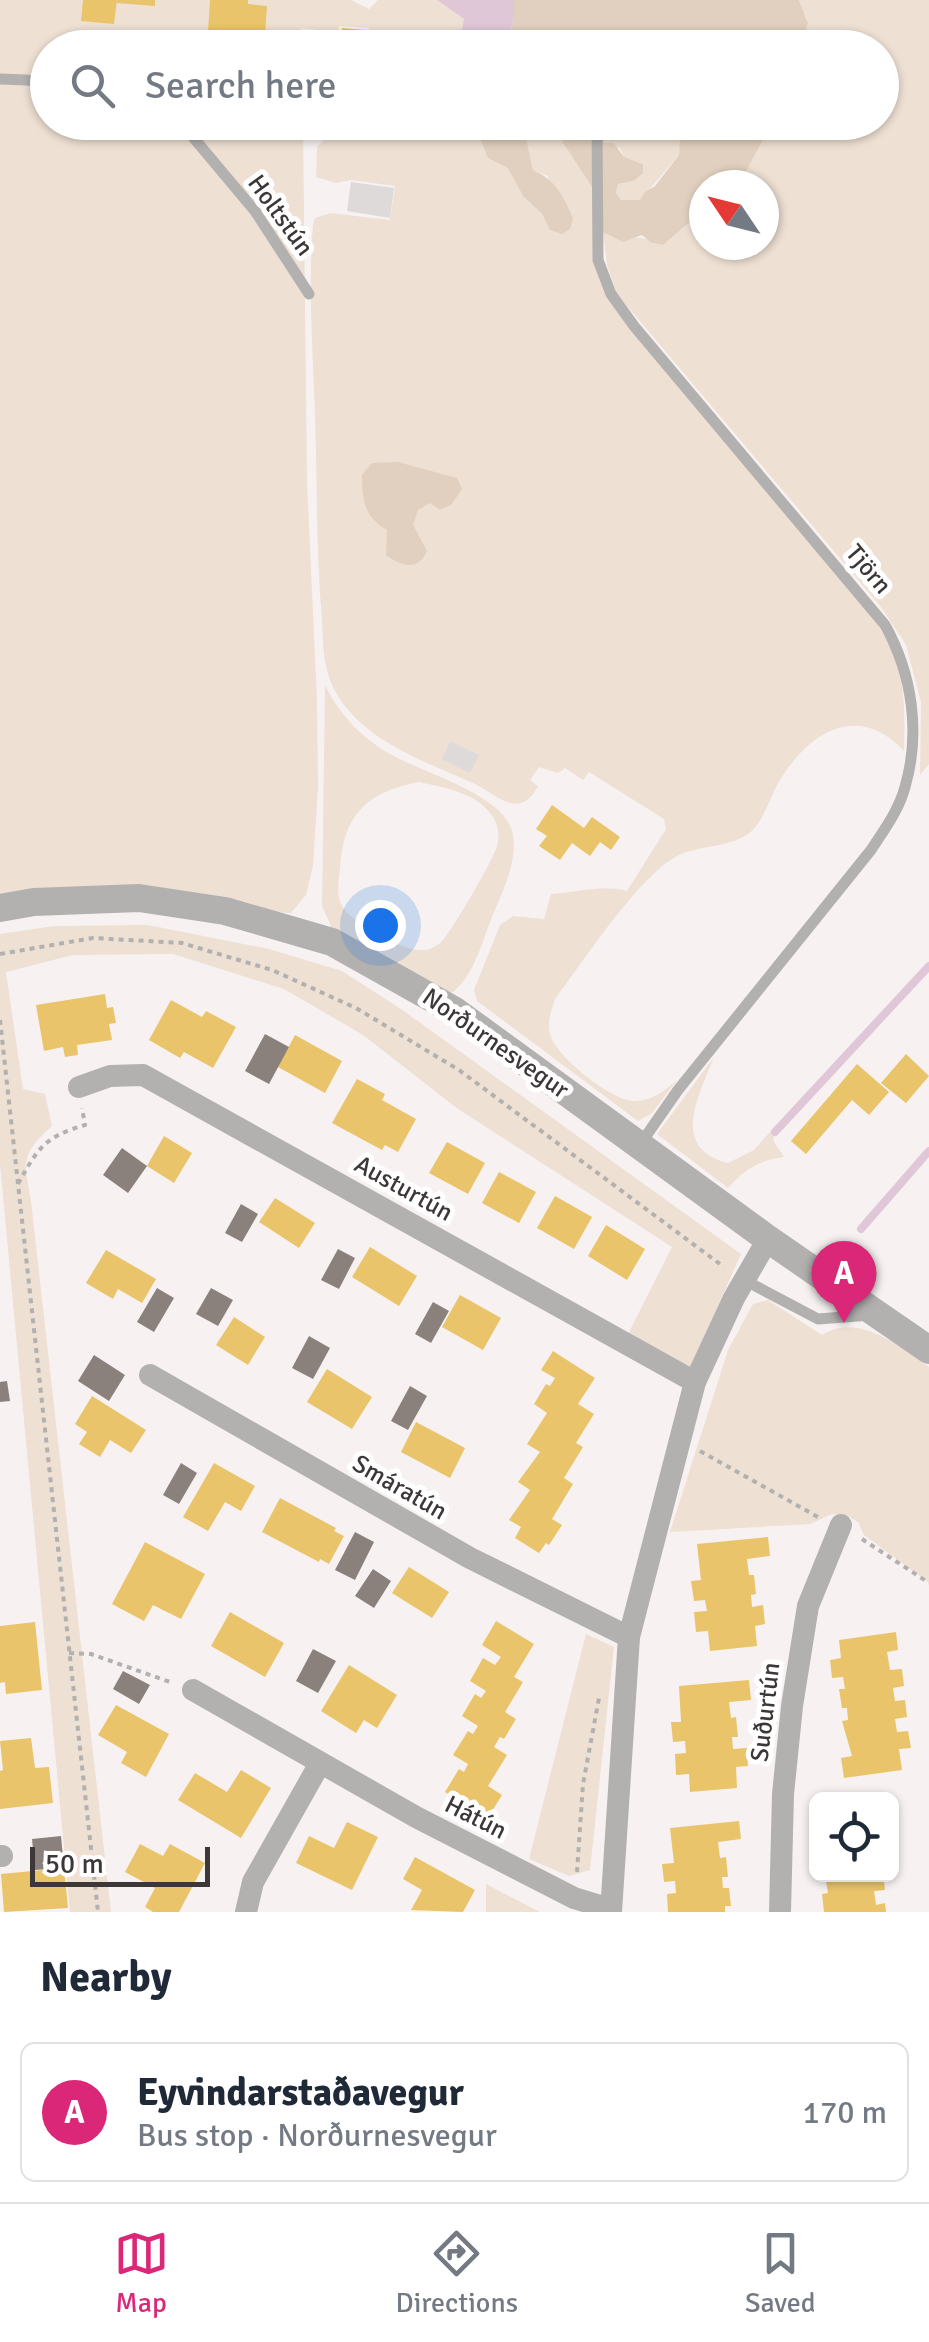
<!DOCTYPE html>
<meta charset="utf-8">
<style>
:root{--surface:#fff;--page:#f6f6f7;--text:#1f2937;--muted:#747a83;--line:#e0e1e3;--accent:#db2777}
body{margin:0;font-family:Signika,sans-serif;background:var(--page);color:var(--text)}
.controls{position:absolute;right:30px;bottom:30px;display:grid;overflow:hidden;border-radius:15px;box-shadow:0 2px 8px #0004}
.controls button{width:90px;height:90px;display:grid;place-items:center;padding:0;border:0;border-bottom:2px solid var(--line);background:var(--surface);color:var(--text);font:50px sans-serif}
.compass{position:absolute;left:689px;top:170px;width:90px;height:90px;border-radius:50%;background:var(--surface);box-shadow:0 2px 8px #0004;rotate:305deg}
.scale{position:absolute;left:30px;bottom:25px;width:180px;box-sizing:border-box;padding-left:10px;border:5px solid #3c3838;border-top:0;font-size:28px;line-height:35px;white-space:nowrap;color:#3c3838;-webkit-text-stroke:8px #fff;paint-order:stroke}
.you{position:absolute;left:380px;top:925px;width:35px;height:35px;margin:-25px;border:8px solid #fff;border-radius:50%;background:#1a73e8;box-shadow:0 0 0 15px #1a73e833}
.badge{display:grid;place-items:center;width:65px;height:65px;border-radius:50%;background:var(--accent);color:#fff;font-size:32px;font-weight:700}
.pin{position:absolute;translate:-50% -82px;filter:drop-shadow(0 2px 5px #0008)}
.pin::after{content:'';position:absolute;top:52px;width:35px;height:30px;background:inherit;clip-path:polygon(0 0,100% 0,50% 100%)}
.list{margin:0;padding:0;list-style:none}
h2{display:flex;justify-content:space-between;align-items:center;height:130px;margin:0;padding:0 40px;font-size:42px}
h2 small{font-size:32px;font-weight:400;color:var(--muted)}
.list li{display:grid;grid-template-columns:65px 1fr auto;gap:30px;align-items:center;box-sizing:border-box;height:140px;margin:0 20px 20px;padding:0 20px;border:2px solid var(--line);border-radius:15px}
.list b{display:block;font-size:38px;white-space:nowrap}
.list p{margin:0;font-size:32px;white-space:nowrap;color:var(--muted)}
.list em{font-size:32px;font-style:normal;color:var(--muted)}
.icon{flex:none;width:55px;height:55px;fill:none;stroke:currentColor;stroke-width:2;stroke-linecap:round;stroke-linejoin:round}
.map{position:relative;flex:none;width:929px;height:1912px;overflow:hidden}
.search{position:absolute;background:var(--surface);box-shadow:0 2px 8px #0004;left:30px;right:30px;top:30px;height:110px;display:flex;align-items:center;gap:25px;box-sizing:border-box;padding:0 35px;border-radius:55px;color:var(--muted);font-size:38px}
.sheet{height:290px;background:var(--surface)}
nav{display:flex;justify-content:space-around;align-items:center;box-sizing:border-box;height:140px;border-top:2px solid var(--line);background:var(--surface);font-size:28px;color:var(--muted)}
nav a{display:grid;justify-items:center;gap:5px}
nav .on{color:var(--accent)}
.map>svg:first-child{display:block}
.green{fill:#eee0d3;fill-rule:evenodd}
.forest{fill:#e1d0bf}
.water{fill:#e0c7d8}
.homes{fill:#e9c46a}
.industry{fill:#8a817c}
.lines{fill:none;stroke-linecap:round;stroke-linejoin:round}
.stream{stroke:#e0c7d8;stroke-width:8}
.building{fill:#dddad9}
.path{stroke:#b3b1b0;stroke-width:4;stroke-dasharray:5 5;stroke-linecap:butt}
.service{stroke:#b3b1b0;stroke-width:11}
.minor{stroke:#b3b1b0;stroke-width:22}
.tertiary{stroke:#b3b1b0;stroke-width:28}
.labels{text-anchor:middle;dominant-baseline:central;stroke-width:10;stroke-linejoin:round;paint-order:stroke}
.street-label{font-size:25px;fill:#3c3838;stroke:#fff}
</style>
<div class="map">
<svg width="929" height="1912" viewBox="0 0 929 1912">
<rect width="100%" height="100%" fill="#f7f2f1"/>
<g class="green">
<path d="M0,0H351L369,9L378,0H437L465,19L459,47H421L420,44L369,39V28L339,26L338,32L301,28L302,47L48,48V122L303,123L307,481L317,700L318,788L313,865L306,895L291,913L0,904Z"/>
<path d="M799,0H929V764L920,775L921,702L906,645L881,607L617,294L607,265L603,232C626,242 638,232 663,245L704,210V245H764V185H734L743,177L772,123L882,122V48L802,47L808,23Z"/>
<path d="M483,122L480,138L508,167L523,196L542,214L550,229L548,176L533,170L526,137L533,123H559L563,143L592,187L597,272L865,606C903,659 906,686 904,751C859,703 812,730 781,778C770,795 764,825 745,836C726,847 699,846 679,855C639,875 584,961 555,999C551,1012 546,1024 551,1037C558,1058 614,1103 636,1101C654,1100 664,1091 677,1080L652,1113L638,1121L477,1001L474,990L500,925L513,916L544,919L551,894C576,893 603,884 627,891L666,829L664,819L589,772L583,780L565,768L558,773L539,767L530,780L538,786C520,821 497,795 475,784C425,761 360,741 333,687C323,667 323,643 322,620C317,564 317,508 316,452C315,377 307,299 313,224L315,218L330,213L390,220L395,186L350,180L336,183L316,177L317,147L335,129L336,123Z"/>
<path d="M607,122L686,123L680,129L679,155L640,200H621L616,191L618,184L634,181L643,173V164L624,157L620,148L604,143L603,125Z"/>
<path d="M325,685C340,716 364,740 394,756C425,773 499,794 511,828C521,856 502,892 492,917C481,944 473,981 447,996L334,933L322,906ZM419,782C446,788 484,794 496,823C499,829 499,839 497,846C493,861 455,925 444,939C441,943 431,950 425,950C404,953 350,923 341,904C336,892 339,880 340,867C344,814 367,792 419,782Z"/>
<path d="M148,925L269,949L342,971L401,1009L741,1254L690,1369L628,1334L672,1247L458,1109L363,1035L284,989L173,954L73,955L6,972L23,1089L45,1094L52,1126C20,1155 24,1161 31,1201L111,1912H70L0,1164V934L54,926Z"/>
<path d="M714,1057C699,1096 669,1148 728,1163L754,1150L777,1124L773,1140L784,1157C759,1160 745,1169 728,1188L657,1134Z"/>
<path d="M768,1300L822,1335C859,1312 898,1346 929,1367V1583L864,1535L858,1522L848,1516L832,1514L810,1524L670,1532L728,1350L753,1304Z"/>
<path d="M586,1634L614,1647L590,1870L569,1876L529,1859Z"/>
<path d="M486,1884L540,1912H486Z"/>
</g>
<g class="forest">
<path d="M514,0H799L808,23L802,47L506,48L514,19Z"/>
<path d="M483,123H533L526,137L533,170C556,180 563,196 573,218L570,229L562,234L550,230L542,214L523,196L508,168L488,158L480,138Z"/>
<path d="M559,123H607L603,125L604,143H614L624,157L643,164V173L634,181L618,184L616,192L621,200H640L645,192L655,186L679,155L680,129L686,123H772L743,177L734,185H704V210L663,245L650,242L642,235L623,242L603,232L592,187L563,143Z"/>
<path d="M398,462L457,478L462,489L451,505L440,510L430,503L418,510L413,525L427,551C418,571 402,567 386,555L387,530C364,517 362,500 362,475L372,463Z"/>
</g>
<path class="water" d="M437,0H514V19L506,47H459L464,19Z"/>
<g class="homes">
<path d="M83,0H117L114,24L81,21Z"/>
<path d="M117,0H155V6L117,3Z"/>
<path d="M210,0H248V4L267,6L264,48H207Z"/>
<path d="M342,28L366,30L365,41L407,45V48H341Z"/>
<path d="M552,805L584,828L592,817L620,837L611,850L600,842L590,856L572,843L560,860L539,846L547,836L536,829Z"/>
<path d="M105,994L107,1008L113,1007L116,1023L109,1024L112,1040L77,1045L78,1055L65,1057L63,1047L44,1051L36,1005Z"/>
<path d="M171,1000L202,1017L206,1011L236,1027L213,1068L184,1052L180,1058L149,1040Z"/>
<path d="M295,1035L342,1061L325,1093L278,1067Z"/>
<path d="M906,1054L929,1076L906,1103L881,1083Z"/>
<path d="M857,1064L889,1092L869,1115L852,1100L806,1154L791,1141Z"/>
<path d="M357,1079L385,1094L382,1100L416,1119L398,1152L385,1145L382,1150L332,1123Z"/>
<path d="M164,1136L192,1153L174,1183L147,1166Z"/>
<path d="M447,1142L485,1163L468,1194L429,1173Z"/>
<path d="M499,1172L536,1192L519,1223L482,1203Z"/>
<path d="M555,1196L592,1217L574,1249L537,1228Z"/>
<path d="M275,1198L315,1223L299,1248L259,1222Z"/>
<path d="M606,1225L645,1249L627,1280L588,1256Z"/>
<path d="M370,1247L417,1276L399,1306L352,1277Z"/>
<path d="M106,1250L156,1279L142,1303L118,1289L113,1299L86,1283Z"/>
<path d="M460,1295L501,1318L483,1350L442,1327Z"/>
<path d="M234,1317L265,1337L248,1365L216,1345Z"/>
<path d="M553,1351L595,1378L578,1404L594,1414L576,1443L583,1447L564,1478L573,1484L552,1519L562,1525L549,1545L546,1543L539,1553L515,1538L521,1527L509,1520L530,1490L518,1482L540,1452L527,1444L547,1413L534,1404L546,1384L550,1386L555,1378L541,1370Z"/>
<path d="M327,1369L372,1397L352,1429L307,1402Z"/>
<path d="M92,1396L146,1430L131,1453L110,1440L100,1457L79,1444L87,1432L75,1424Z"/>
<path d="M416,1422L465,1448L450,1478L401,1452Z"/>
<path d="M214,1463L255,1486L241,1511L225,1502L208,1531L183,1517Z"/>
<path d="M280,1498L336,1528L334,1531L344,1536L329,1564L320,1559L319,1562L262,1532Z"/>
<path d="M768,1537L770,1556L747,1559L749,1575H754L756,1594L751,1595L752,1607L763,1605L765,1624L755,1626L757,1646L710,1651L708,1631L696,1632L694,1612L707,1611L705,1600L694,1601L691,1581L701,1580L697,1544Z"/>
<path d="M145,1542L205,1574L181,1619L153,1605L144,1621L112,1604Z"/>
<path d="M409,1567L449,1592L432,1618L392,1593Z"/>
<path d="M230,1612L284,1643L265,1677L211,1646Z"/>
<path d="M496,1621L534,1644L514,1677L523,1682L505,1712L516,1719L504,1739L500,1737L494,1747L507,1755L488,1786L502,1795L484,1824L456,1807L460,1801L445,1792L459,1769L464,1772L468,1764L453,1755L468,1731L473,1734L478,1726L462,1716L475,1694L481,1698L486,1691L470,1681L483,1658L495,1665L501,1657L482,1645Z"/>
<path d="M35,1622L42,1690L6,1694L5,1682L0,1683V1626Z"/>
<path d="M896,1632L898,1650L887,1652L890,1670L902,1669L904,1686L893,1688L895,1701L905,1700L907,1717L895,1719L897,1732L908,1731L911,1748L899,1749L902,1770L844,1778L841,1758L852,1756L842,1721L848,1720L847,1708H842L839,1689H845L843,1677L832,1678L830,1660L841,1658L839,1640Z"/>
<path d="M349,1665L397,1695L377,1728L364,1720L356,1733L321,1711Z"/>
<path d="M749,1680L751,1700L729,1702L731,1718L736,1717L738,1737H732L733,1749L747,1748L748,1766L736,1767L737,1788L690,1792L689,1774L676,1775L675,1754L686,1753L685,1741L673,1742L671,1722H681L679,1686Z"/>
<path d="M116,1705L169,1734L146,1777L121,1763L127,1752L98,1735Z"/>
<path d="M31,1738L35,1768L49,1767L53,1803L0,1809V1771L3,1770L0,1741Z"/>
<path d="M241,1770L271,1788L241,1838L178,1800L195,1773L227,1792Z"/>
<path d="M739,1821L741,1839L718,1842L720,1858L726,1857L728,1877H722L723,1888H729L731,1906H725V1912H668L667,1894L676,1893L675,1881L664,1882L662,1864L674,1863L670,1828Z"/>
<path d="M347,1822L378,1837L352,1890L296,1863L309,1836L334,1848Z"/>
<path d="M816,1833V1851L811,1852L809,1834Z"/>
<path d="M140,1844L163,1856L170,1844L205,1863L179,1912H153L145,1907L155,1888L125,1872Z"/>
<path d="M415,1857L475,1890L463,1912L411,1910L422,1890L403,1879Z"/>
<path d="M64,1868L68,1908L4,1912L1,1874Z"/>
<path d="M820,1874H883L885,1890L874,1891L876,1905L885,1903L886,1912H824L822,1894L828,1893L826,1881L821,1882Z"/>
</g>
<g class="industry">
<path d="M322,37L341,39V48H321Z"/>
<path d="M265,1034L289,1047L269,1084L245,1071Z"/>
<path d="M122,1148L147,1166L128,1193L103,1175Z"/>
<path d="M241,1204L258,1214L242,1242L225,1233Z"/>
<path d="M338,1249L355,1258L339,1289L321,1280Z"/>
<path d="M157,1288L174,1298L154,1332L137,1322Z"/>
<path d="M211,1288L233,1300L218,1326L196,1314Z"/>
<path d="M433,1302L449,1311L431,1343L415,1334Z"/>
<path d="M309,1336L330,1348L313,1379L292,1368Z"/>
<path d="M94,1355L125,1375L109,1401L78,1381Z"/>
<path d="M7,1381L10,1401L0,1402V1382Z"/>
<path d="M410,1386L427,1396L408,1430L391,1421Z"/>
<path d="M181,1463L197,1473L179,1504L163,1495Z"/>
<path d="M355,1532L374,1542L355,1580L335,1570Z"/>
<path d="M373,1569L391,1581L374,1608L355,1596Z"/>
<path d="M313,1649L336,1661L318,1693L296,1681Z"/>
<path d="M123,1671L150,1685L139,1704L113,1689Z"/>
<path d="M61,1836L64,1868L35,1870L32,1839Z"/>
</g>
<g class="lines">
<g class="stream">
<path d="M775,1132L929,966"/>
<path d="M861,1229L929,1151"/>
</g>
</g>
<g class="building">
<path d="M351,182L394,188L390,218L347,211Z"/>
<path d="M450,741L479,755L470,773L442,759Z"/>
</g>
<g class="lines">
<g class="path">
<path d="M0,954L93,938L182,943L272,970L356,1008L459,1070L724,1267"/>
<path d="M0,1020L98,1912"/>
<path d="M18,1184C38,1148 44,1137 85,1125L82,1108"/>
<path d="M700,1451L818,1517"/>
<path d="M862,1539L929,1583"/>
<path d="M69,1653L91,1654L170,1682"/>
<path d="M577,1872L583,1784L599,1698"/>
</g>
<g class="service">
<path d="M0,79L27,80L48,85"/>
<path d="M172,122L187,130L255,211L309,294"/>
<path d="M597,122L598,260L611,294L634,326L885,625C912,674 921,732 905,787C899,810 884,830 871,850L678,1090L639,1146"/>
<path d="M744,1280L818,1319L871,1315"/>
</g>
<g class="minor">
<path d="M79,1087L110,1076L143,1075L695,1382"/>
<path d="M150,1375L470,1558L629,1637"/>
<path d="M193,1690L416,1817L574,1898L610,1909"/>
<path d="M0,1856H2"/>
<path d="M246,1912L253,1882L319,1765"/>
<path d="M611,1912L629,1637L695,1382L734,1298L768,1239"/>
<path d="M780,1912L783,1794L792,1706L808,1606L841,1525"/>
</g>
<path class="tertiary" d="M0,908L34,902L139,898L225,911L332,942L455,1011L768,1239L929,1350"/>
</g>
<g class="labels">
<g class="street-label">
<text transform="translate(281 215) rotate(54)">Holtstún</text>
<text transform="translate(869 569) rotate(50)">Tjörn</text>
<text transform="translate(496 1043) rotate(35)">Norðurnesvegur</text>
<text transform="translate(404 1188) rotate(29)">Austurtún</text>
<text transform="translate(400 1487) rotate(30)">Smáratún</text>
<text transform="translate(765 1712) rotate(-83)">Suðurtún</text>
<text transform="translate(476 1817) rotate(27)">Hátún</text>
</g>
</g>
</svg>
<div class="controls">
<button><svg class="icon" aria-label="locate" viewBox="0 0 24 24"><circle cx="12" cy="12" r="6"/><path d="M12 2v4M12 18v4M2 12h4M18 12h4"/></svg></button>
</div>
<svg class="compass" viewBox="-18 -18 36 36"><path d="M0-13l5 13h-10z" fill="#e53935"/><path d="M0 13l5-13h-10z" fill="#747a83"/></svg>
<div class="scale">50 m</div>
<div class="you"></div>
<div class="pin badge" style="left:844px;top:1323px">A</div>
<div class="search"><svg class="icon" aria-label="search" viewBox="0 0 24 24"><circle cx="10" cy="10" r="6"/><path d="M15 15l6 6"/></svg>Search here</div>
</div>
<section class="sheet">
<h2>Nearby<small></small></h2>
<ul class="list">
<li><span class="badge">A</span><div><b>Eyvindarstaðavegur</b><p>Bus stop · Norðurnesvegur</p></div><em>170 m</em></li>
</ul>
</section>
<nav>
<a class="on"><svg class="icon" aria-label="map" viewBox="0 0 24 24"><path d="M3 6l6-2 6 2 6-2v14l-6 2-6-2-6 2zM9 4v14M15 6v14"/></svg>Map</a>
<a><svg class="icon" aria-label="directions" viewBox="0 0 24 24"><path d="M12 3l9 9-9 9-9-9zM9 14v-3h6M13 9l2 2-2 2"/></svg>Directions</a>
<a><svg class="icon" aria-label="saved" viewBox="0 0 24 24"><path d="M7 4h10v16l-5-4-5 4z"/></svg>Saved</a>
</nav>
